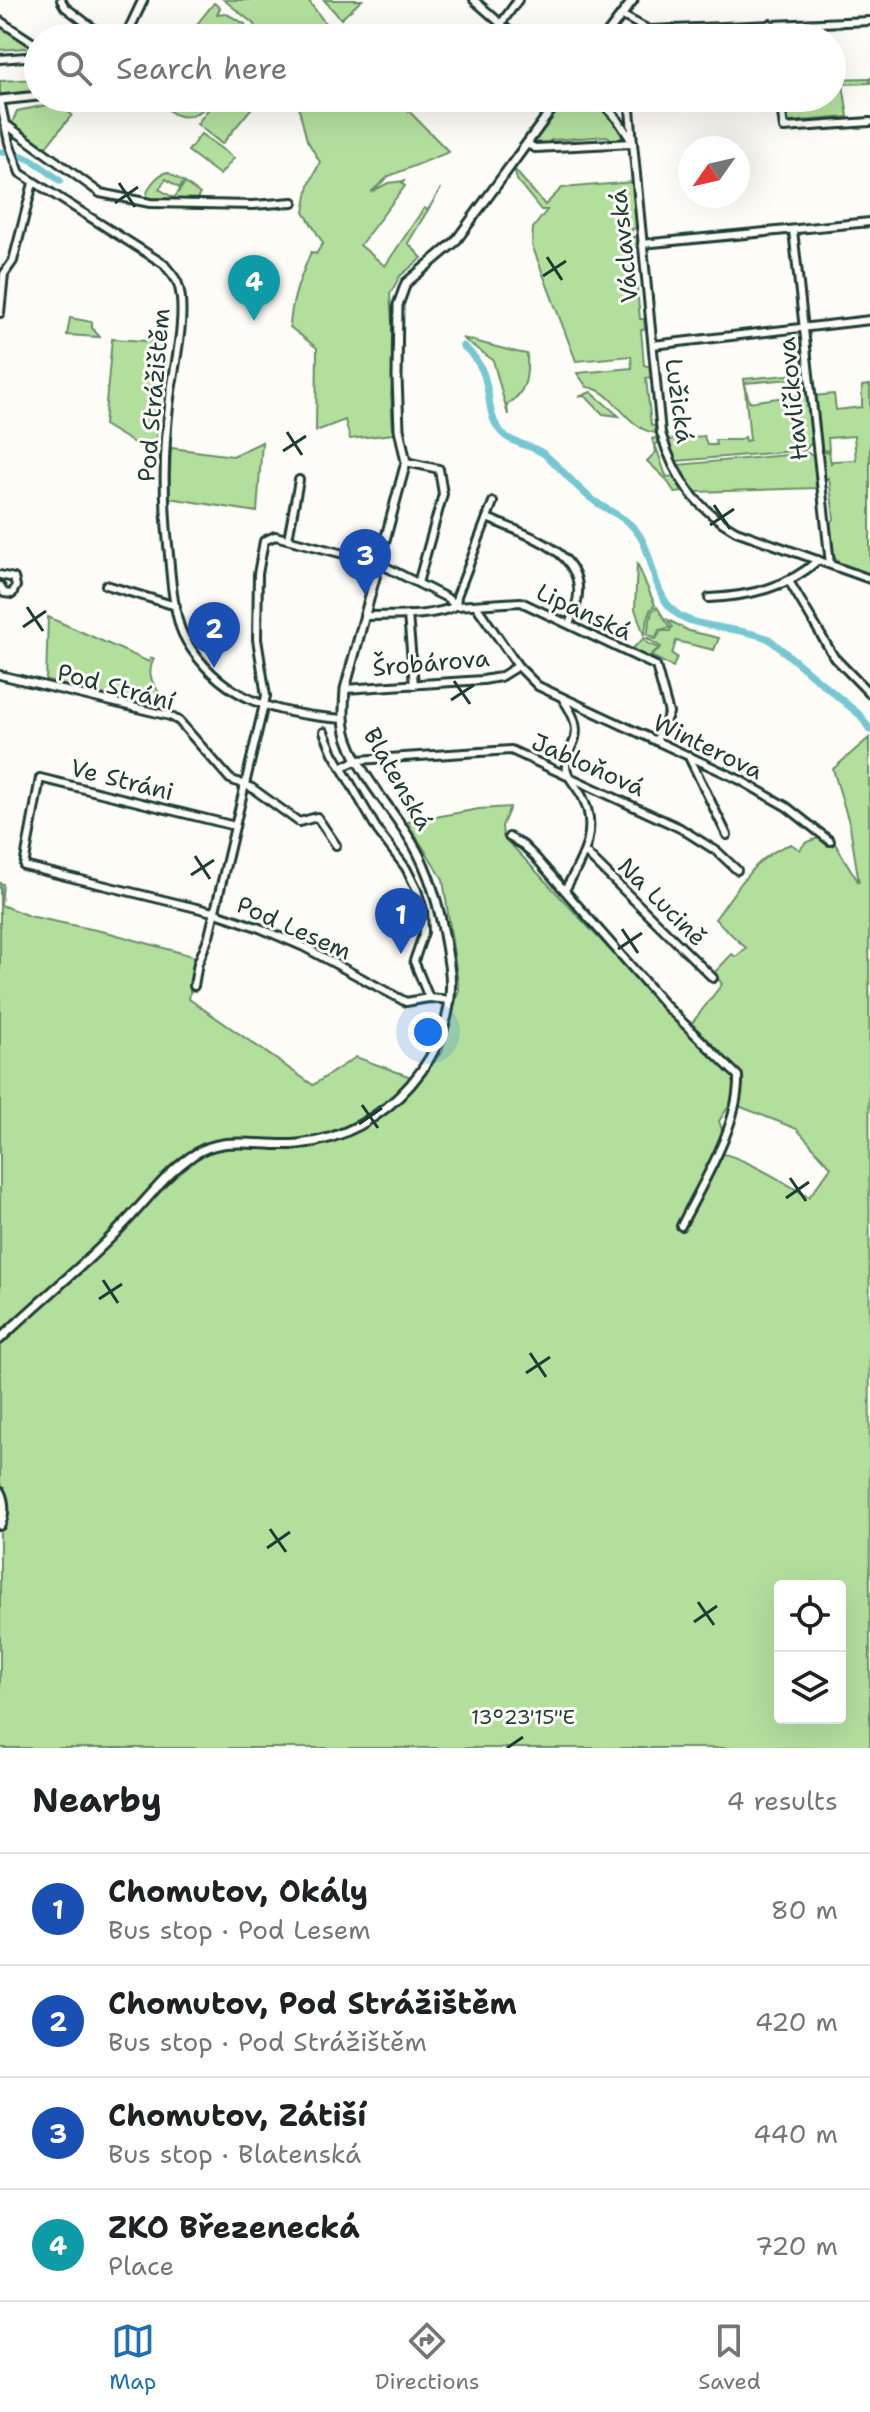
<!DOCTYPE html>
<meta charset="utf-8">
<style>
:root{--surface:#fff;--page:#f2f2f2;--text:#202124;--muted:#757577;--line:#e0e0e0;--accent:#1f6fb2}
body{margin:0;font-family:"Shantell Sans",sans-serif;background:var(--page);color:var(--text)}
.controls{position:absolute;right:24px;bottom:24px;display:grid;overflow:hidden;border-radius:8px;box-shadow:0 8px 32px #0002}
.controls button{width:72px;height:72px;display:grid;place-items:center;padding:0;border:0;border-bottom:2px solid var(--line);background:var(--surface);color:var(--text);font:40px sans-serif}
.compass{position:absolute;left:678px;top:136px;width:72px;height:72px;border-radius:50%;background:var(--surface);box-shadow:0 8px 32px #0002;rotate:236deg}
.you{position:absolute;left:428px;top:1032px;width:28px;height:28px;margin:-20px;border:6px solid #fff;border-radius:50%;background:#1a73e8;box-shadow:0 0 0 12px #1a73e833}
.badge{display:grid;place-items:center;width:52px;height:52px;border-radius:50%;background:var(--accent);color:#fff;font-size:26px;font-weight:700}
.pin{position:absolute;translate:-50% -66px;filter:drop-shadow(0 2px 4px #0008)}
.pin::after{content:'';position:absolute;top:42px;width:28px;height:24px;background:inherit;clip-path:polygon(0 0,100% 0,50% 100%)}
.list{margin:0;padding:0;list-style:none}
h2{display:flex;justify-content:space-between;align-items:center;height:104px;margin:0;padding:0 32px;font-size:34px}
h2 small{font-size:26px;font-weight:400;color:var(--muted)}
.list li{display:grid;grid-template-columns:52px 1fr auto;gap:24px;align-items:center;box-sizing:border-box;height:112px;padding:0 32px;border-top:2px solid var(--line)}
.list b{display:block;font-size:30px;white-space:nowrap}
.list p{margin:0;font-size:26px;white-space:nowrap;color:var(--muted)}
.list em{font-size:26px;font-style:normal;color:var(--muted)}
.icon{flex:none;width:44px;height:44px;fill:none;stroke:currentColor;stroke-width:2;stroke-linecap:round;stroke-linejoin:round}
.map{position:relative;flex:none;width:870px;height:1748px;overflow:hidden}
.search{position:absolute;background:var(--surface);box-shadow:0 8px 32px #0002;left:24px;right:24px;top:24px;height:88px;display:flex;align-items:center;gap:20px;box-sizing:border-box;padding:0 28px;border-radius:44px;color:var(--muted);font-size:30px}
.sheet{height:552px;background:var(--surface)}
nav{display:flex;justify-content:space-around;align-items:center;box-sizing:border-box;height:112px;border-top:2px solid var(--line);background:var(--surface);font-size:22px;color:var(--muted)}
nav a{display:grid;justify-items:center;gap:4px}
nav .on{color:var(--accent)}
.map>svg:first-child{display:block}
.green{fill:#b3df9d;stroke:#698e68;stroke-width:2;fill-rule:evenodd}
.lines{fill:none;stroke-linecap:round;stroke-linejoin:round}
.canal{stroke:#77c7d3;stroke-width:7}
.minor-casing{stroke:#1f3d34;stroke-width:12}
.tertiary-casing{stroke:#1f3d34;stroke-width:13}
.minor{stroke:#fdfcf7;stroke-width:6}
.tertiary{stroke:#fdfcf7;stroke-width:7}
.ticks{fill:none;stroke:#1f3d34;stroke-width:3}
.labels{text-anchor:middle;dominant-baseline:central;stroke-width:6;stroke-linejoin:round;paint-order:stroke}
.street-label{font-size:24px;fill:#1f3d34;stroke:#fdfcf7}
.ticks-label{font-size:20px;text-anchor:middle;fill:#1f3d34;stroke:#fdfcf7;stroke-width:6;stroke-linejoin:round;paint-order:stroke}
</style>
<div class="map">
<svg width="870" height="1748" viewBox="0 0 870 1748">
<rect width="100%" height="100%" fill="#fdfcf7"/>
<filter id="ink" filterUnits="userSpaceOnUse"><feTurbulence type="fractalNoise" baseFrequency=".0125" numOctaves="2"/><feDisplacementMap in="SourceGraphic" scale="16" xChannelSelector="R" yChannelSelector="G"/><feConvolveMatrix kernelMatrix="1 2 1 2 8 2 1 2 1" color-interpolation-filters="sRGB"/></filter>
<g filter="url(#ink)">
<g class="green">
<path d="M224,0H308L336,38H259L254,24Z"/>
<path d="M324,0H362L341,19Z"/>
<path d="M214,3L220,8L217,14L225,13L245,24L250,38H186Z"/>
<path d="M0,22L38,50L35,52L25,48L0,50Z"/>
<path d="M870,78V83L843,84L848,117L788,122L785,98H832V79Z"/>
<path d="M38,79V91L16,95H0V81Z"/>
<path d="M160,98H214C197,119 175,126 160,98Z"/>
<path d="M217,98H260L222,144L197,124Z"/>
<path d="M296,98H396L449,152L389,176L371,192L388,183L404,181L402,184L405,186L360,245L385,266L424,208L428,210L441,188L408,243L422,258L400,276L390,294L394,352L391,394L393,434L350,439L345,420L316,431L317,348L290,327C291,300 301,276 311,252L316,254L323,243L304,212L309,185L320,162L307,140Z"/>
<path d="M564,98H593C604,108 621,123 622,138L615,142L607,136L551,140L545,146H539L535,139Z"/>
<path d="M57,103L72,115L45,148L12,123L17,111Z"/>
<path d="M201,134L234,158L220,175L188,151Z"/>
<path d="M514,169L545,205L562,188L633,182L637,228L632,229V237H637L638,247L633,248L640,319H644L645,329L641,330L644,365L650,367L651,377L646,378L651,425L658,428L655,433C626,429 615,390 587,387L577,373L632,368L631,356L576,361L532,245L533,228L547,210H541L517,180Z"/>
<path d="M167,172L184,182L179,188L166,179L159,189L174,198L185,183L200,194L196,200L147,199C145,189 157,175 167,172Z"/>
<path d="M70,318L92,322V328L100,337L67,335Z"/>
<path d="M462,338C485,343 503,350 527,354C528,376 527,392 507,405L508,415L493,360Z"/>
<path d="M112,339L163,342L155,451L149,452L104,425Z"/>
<path d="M808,373V381L806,383L804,378L745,383L749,402L800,395L801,390L810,392L815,439L805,450L677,461L673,459L667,440L704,436L707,445H716L715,440H739L745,437V441L750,440L744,379Z"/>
<path d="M870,385V576C833,562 833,566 828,526L834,519L829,478L823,479L822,453L829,452L831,463L833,461L856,460L854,436L828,438L829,450L822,451L814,396L834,394L836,410L862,407V386Z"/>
<path d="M591,392L619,416L603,414L586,397L581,396Z"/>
<path d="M658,437L659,443L655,444L665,473L667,477L674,476L684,492L675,493L666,479L647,461L656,452L652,439Z"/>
<path d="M262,442L257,512L169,498L171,448L233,456Z"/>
<path d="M808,453L814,457L816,488L695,492L677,465Z"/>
<path d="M637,563L655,605L650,610L644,635L635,609Z"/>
<path d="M657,607L670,628L659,630L656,637L647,635L652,611Z"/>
<path d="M48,617L149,662L151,658L154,659C142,680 162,693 172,711L46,681Z"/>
<path d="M668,620L689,631L719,638L714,650L676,641L672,654L677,657L673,667L651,656L661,647L646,638L656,639L661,631H670L672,627Z"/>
<path d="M606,637L632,649L644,638L647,643L659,648L647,658L605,639Z"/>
<path d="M869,738L870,1748H0V1533C10,1515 8,1502 0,1483V1343L121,1233L170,1178L196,1157L223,1147L298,1148L332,1142L363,1127L421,1075L442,1052L459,989L443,879L407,822L479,809L510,807L502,826L503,836L686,1031L722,984L714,973L732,954L736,957L746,948L715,919C737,890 755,855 791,844L800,850L805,843L829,834L859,883L850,826L833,769ZM731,1103L797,1129L831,1167L809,1197C788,1185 735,1151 714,1153L723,1133L719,1121ZM780,1586H840V1718H780Z"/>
<path d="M0,883L3,884L1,905L29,916L110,933L196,957L189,999L313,1085L356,1057L411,1077C382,1110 342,1138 297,1141C261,1143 229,1133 195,1150C163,1165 142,1202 117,1227C81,1264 38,1298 0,1334Z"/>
</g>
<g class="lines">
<g class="canal">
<path d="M0,152C26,152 41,166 60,181"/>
<path d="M463,346C499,375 480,407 501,432C512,445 531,444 544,454C562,468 575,487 593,500C606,510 622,515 633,527C656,551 649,591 676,613C695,629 743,627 769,639L861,716L870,730"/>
</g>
<defs>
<g id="minor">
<path d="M61,0L65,7L106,38"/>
<path d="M474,0L517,38"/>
<path d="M621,15L649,30L870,21"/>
<path d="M0,21L38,46"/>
<path d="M770,24L772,38"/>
<path d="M500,25L518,0"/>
<path d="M0,59L38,56"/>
<path d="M598,98L618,120L633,143L661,433C674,477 695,508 736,531L870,579"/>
<path d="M780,98L784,128L870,122"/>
<path d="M0,100L9,143L20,173L164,264C168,270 176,277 178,284C188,313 174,367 170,398C163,454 163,499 169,555C171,579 173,604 180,627C184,639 191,649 198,658C235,705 287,715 344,719"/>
<path d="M4,123L100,193L150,203L253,205L293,202"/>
<path d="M527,144L535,148L633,143L629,98"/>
<path d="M793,230L830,564"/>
<path d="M642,244L870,222"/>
<path d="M0,313L4,274L13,261L33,183"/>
<path d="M653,345L870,320"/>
<path d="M406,462L439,469L443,494L418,583"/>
<path d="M487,518C536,539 603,556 569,624"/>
<path d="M288,539L299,480"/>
<path d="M0,575L14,578L16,586L12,594L4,593L0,586"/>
<path d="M789,581L834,657L870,694"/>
<path d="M106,585L176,606"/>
<path d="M709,598C749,596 788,588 818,560"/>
<path d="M456,606L457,596L493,502"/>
<path d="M477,607L518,666L538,686L740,780L787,807L830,841"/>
<path d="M408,615L414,685"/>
<path d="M364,616C393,615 429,618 456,606"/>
<path d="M0,675L170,716L179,721L230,779L252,788L299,822L317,817L336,845"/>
<path d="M345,689L483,680L500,677L518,666"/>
<path d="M563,699C573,714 581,729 572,746C570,751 566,757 566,763C565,776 576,785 582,796C600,831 582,859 565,890"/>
<path d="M324,732L333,753L378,831L406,868L417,890L423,910L424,932L414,961L429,998"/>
<path d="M690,759L727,835"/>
<path d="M342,767L358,760L511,750L680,828L718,852L737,870"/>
<path d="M235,826L40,778L24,866L213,912L257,927L304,947L406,1002L429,998L450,1000"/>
<path d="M509,837L523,845L536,858L665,1005L738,1076C740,1124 702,1184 681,1226"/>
<path d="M585,852L713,978"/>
<path d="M194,986L198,963L209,936L266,696L257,639L258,574L264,541L275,536L378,563L447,598L456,606L521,602L656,666L669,713L656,741"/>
</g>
<g id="tertiary">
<path d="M125,38L143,0"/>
<path d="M604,38L633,0"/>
<path d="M0,100L38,96"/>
<path d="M0,1339C39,1301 83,1267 120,1228C144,1204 164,1175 192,1156C224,1133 263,1148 298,1144C383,1137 463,1052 449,965C444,928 436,889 419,855C400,816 364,783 349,742C342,725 344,707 345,689L406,462L399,429L397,378L398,305L406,283L455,242L560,98"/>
<path d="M0,1492C5,1502 5,1515 0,1525"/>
</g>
</defs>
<use href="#minor" class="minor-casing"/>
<use href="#tertiary" class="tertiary-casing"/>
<use href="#minor" class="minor"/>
<use href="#tertiary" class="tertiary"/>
</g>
</g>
<path class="ticks" d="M119,183L135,207M115,203L138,187M547,257L562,280M543,276L566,261M287,432L302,455M283,451L306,436M714,505L730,529M710,525L734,509M27,607L43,631M23,627L46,611M454,681L470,704M451,700L474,685M195,856L210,879M191,875L214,860M622,929L638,953M618,949L642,933M362,1105L378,1128M359,1124L382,1108M790,1178L806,1201M786,1198L809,1182M103,1280L118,1303M99,1299L122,1284M530,1353L546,1377M526,1373L550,1357M270,1529L286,1552M267,1548L290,1532M698,1602L714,1625M694,1622L717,1606M507,1748L523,1737"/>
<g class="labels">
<g class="street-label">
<text transform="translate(624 246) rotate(-96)">Václavská</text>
<text transform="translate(154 395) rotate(-85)">Pod Strážištěm</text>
<text transform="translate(793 399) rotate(-96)">Havlíčkova</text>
<text transform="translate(679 401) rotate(82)">Lužická</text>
<text transform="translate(584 612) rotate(25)">Lipanská</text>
<text transform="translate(431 663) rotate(-5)">Šrobárova</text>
<text transform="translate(116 687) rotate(15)">Pod Strání</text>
<text transform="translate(708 747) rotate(26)">Winterova</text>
<text transform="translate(588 765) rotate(24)">Jabloňová</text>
<text transform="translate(398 779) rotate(60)">Blatenská</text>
<text transform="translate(122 780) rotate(14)">Ve Stráni</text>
<text transform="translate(662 902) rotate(45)">Na Lucině</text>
<text transform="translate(294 928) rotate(24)">Pod Lesem</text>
</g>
</g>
<g class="ticks-label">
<text x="523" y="1724">13°23'15"E</text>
</g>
</svg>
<div class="controls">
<button><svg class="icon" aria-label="locate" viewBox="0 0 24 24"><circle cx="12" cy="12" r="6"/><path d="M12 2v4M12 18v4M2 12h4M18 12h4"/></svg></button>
<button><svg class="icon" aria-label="layers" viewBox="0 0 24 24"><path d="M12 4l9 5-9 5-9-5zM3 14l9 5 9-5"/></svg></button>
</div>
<svg class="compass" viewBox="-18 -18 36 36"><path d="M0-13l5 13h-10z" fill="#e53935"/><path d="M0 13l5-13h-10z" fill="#757577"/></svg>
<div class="you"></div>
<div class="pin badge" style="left:401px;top:954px;background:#1a4fb4">1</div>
<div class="pin badge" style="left:214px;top:668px;background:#1a4fb4">2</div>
<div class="pin badge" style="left:365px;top:595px;background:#1a4fb4">3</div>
<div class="pin badge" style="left:254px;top:321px;background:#0f9aa8">4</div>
<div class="search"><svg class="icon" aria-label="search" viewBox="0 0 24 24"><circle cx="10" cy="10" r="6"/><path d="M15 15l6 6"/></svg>Search here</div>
</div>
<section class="sheet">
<h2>Nearby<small>4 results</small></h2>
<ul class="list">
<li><span class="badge" style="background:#1a4fb4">1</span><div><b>Chomutov, Okály</b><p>Bus stop · Pod Lesem</p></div><em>80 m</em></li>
<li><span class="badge" style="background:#1a4fb4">2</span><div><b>Chomutov, Pod Strážištěm</b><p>Bus stop · Pod Strážištěm</p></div><em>420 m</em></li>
<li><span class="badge" style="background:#1a4fb4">3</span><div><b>Chomutov, Zátiší</b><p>Bus stop · Blatenská</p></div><em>440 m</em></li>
<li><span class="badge" style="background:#0f9aa8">4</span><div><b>ZKO Březenecká</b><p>Place</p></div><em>720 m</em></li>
</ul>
</section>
<nav>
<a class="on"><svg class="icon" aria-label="map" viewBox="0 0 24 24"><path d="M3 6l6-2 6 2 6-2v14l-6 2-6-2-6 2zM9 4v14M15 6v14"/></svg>Map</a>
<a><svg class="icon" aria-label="directions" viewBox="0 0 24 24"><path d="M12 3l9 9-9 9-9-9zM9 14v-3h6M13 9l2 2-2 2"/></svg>Directions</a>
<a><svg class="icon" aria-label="saved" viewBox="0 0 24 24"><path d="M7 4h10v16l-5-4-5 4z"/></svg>Saved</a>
</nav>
